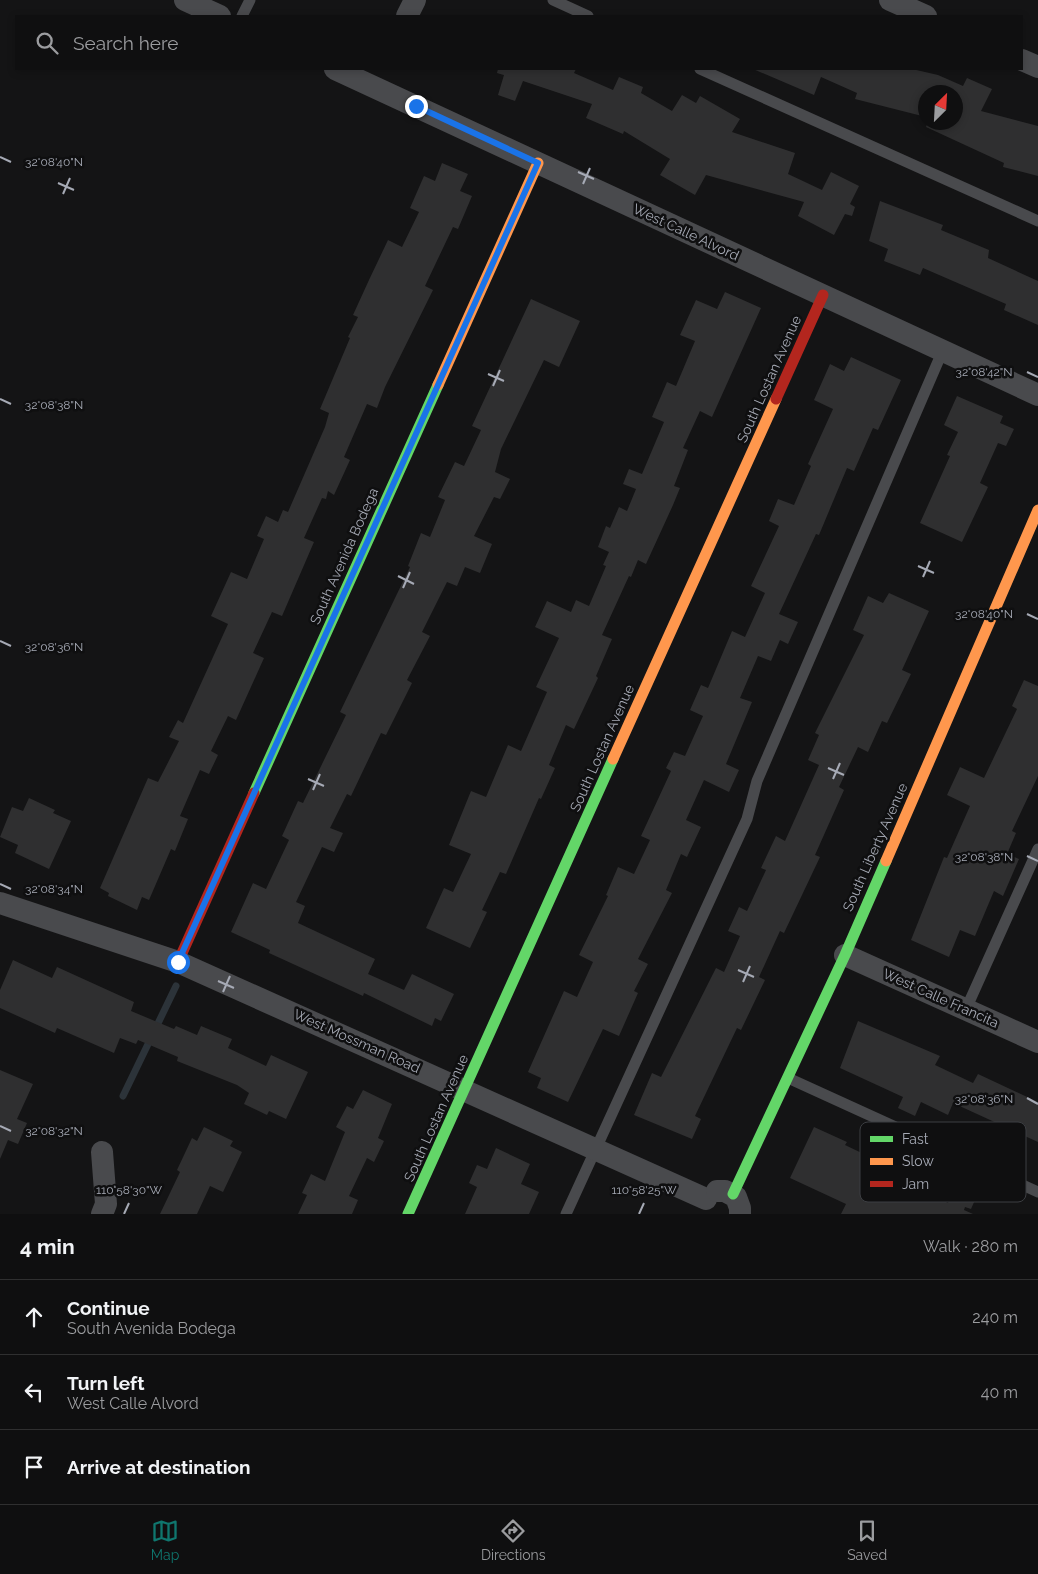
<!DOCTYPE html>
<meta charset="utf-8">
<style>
:root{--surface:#0f0f10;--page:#1d1d1e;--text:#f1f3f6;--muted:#9b9c9f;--line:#2f2f30;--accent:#0f766e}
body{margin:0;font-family:Raleway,sans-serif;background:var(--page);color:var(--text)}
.compass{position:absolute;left:918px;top:85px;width:45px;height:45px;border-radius:50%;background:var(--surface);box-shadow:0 2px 8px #0003;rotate:24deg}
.stop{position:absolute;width:15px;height:15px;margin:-11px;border:4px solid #1a73e8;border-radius:50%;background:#fff}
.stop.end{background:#1a73e8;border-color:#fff;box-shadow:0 1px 5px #0008}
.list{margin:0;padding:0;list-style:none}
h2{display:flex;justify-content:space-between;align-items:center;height:65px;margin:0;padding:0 20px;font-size:21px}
h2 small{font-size:16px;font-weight:400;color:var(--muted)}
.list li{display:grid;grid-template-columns:32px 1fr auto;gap:15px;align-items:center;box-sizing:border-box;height:75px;padding:0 20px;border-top:1px solid var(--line)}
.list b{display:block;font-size:19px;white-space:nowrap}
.list p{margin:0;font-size:16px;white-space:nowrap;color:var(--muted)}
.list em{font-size:16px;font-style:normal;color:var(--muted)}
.icon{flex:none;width:28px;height:28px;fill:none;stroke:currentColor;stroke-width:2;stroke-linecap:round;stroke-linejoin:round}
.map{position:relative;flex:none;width:1038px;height:1214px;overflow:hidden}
.search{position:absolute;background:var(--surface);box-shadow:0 2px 8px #0003;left:15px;right:15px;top:15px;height:55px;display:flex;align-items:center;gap:12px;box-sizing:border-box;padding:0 18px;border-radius:0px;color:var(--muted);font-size:19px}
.sheet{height:290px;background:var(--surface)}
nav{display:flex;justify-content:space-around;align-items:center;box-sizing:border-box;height:70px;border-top:1px solid var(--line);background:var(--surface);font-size:14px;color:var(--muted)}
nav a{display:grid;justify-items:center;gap:2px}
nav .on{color:var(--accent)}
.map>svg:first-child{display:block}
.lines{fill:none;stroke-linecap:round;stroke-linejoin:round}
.stream{stroke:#2c3339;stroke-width:7}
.building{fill:#2f2f30}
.lane{stroke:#494a4d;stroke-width:11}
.street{stroke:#494a4d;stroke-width:22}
.fast{stroke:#63d668;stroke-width:11}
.slow{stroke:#ff974d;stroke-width:11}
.jam{stroke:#b3261e;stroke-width:11}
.route{stroke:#1a73e8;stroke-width:6}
.ticks{fill:none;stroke:#a6aab5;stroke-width:2}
.labels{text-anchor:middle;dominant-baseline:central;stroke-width:5;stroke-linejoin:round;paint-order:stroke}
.street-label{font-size:14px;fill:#a6aab5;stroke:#0f0f10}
.key{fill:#0f0f10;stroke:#3c3e42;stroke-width:1}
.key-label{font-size:14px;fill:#a6aab5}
.ticks-label{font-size:12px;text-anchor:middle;fill:#a6aab5;stroke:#0f0f10;stroke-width:5;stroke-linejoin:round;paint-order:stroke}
</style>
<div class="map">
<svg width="1038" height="1214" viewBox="0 0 1038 1214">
<rect width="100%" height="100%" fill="#141415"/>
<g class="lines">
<path class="stream" d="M123,1096L176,986"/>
</g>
<g class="building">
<path d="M498,69H576L574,73L613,90L619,77L643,87L641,93L672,111L682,95L696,103L700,96L740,119L732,132L795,153L788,174L822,190L831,172L859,186L850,204L855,207L852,216L845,214L834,235L798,216L804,202L706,175L695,195L660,175L670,159L624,131L623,134L586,118L592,104L523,81L515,101L498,95L504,75L507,76L497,73Z"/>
<path d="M753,69H912L938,75L963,86L967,78L992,89L981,111L1038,126V176L1003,167L1004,163L926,127L928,122H956V92H926V117L855,99L857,93L821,77L814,95Z"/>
<path d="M442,163L468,174L460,191L472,196L458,229L453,227L425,286L433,290L385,387L377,408L367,404L344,457L350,460L334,495L328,491L326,499L322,498L304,538L314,542L282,616L272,612L253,653L264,658L236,720L228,716L211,751L218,755L209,774L200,770L180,816L188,819L175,851L171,849L149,900L142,897L137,910L108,896L109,893L100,888L148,778L158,782L179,741L169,737L178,720L183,723L228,624L211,616L231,572L247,579L264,539L257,536L266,516L278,522L283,510L288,512L325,427L329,413L320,409L350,338L348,337L358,317L353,315L369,280L388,240L402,247L419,212L410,208L424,176L435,181Z"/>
<path d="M880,201L943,225L941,230L989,250L988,258L1038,281V325L1004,310L1006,304L923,268L920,275L884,261L888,249L869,241Z"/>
<path d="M725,292L761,308L712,417L700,411L683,448L688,450L674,486L680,488L673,505L646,564L638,560L631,577L629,576L602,635L612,639L596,676L598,678L574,729L566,725L549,765L555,768L541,799L539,798L506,874L500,872L482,910L487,912L470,948L426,928L444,888L453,892L471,854L449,845L471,791L486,797L508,745L521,751L547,692L536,687L559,638L535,627L547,601L571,612L576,600L589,606L606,566L603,565L609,552L598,547L606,526L610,528L619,507L627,511L636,489L623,484L629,469L642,474L664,422L652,417L667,382L676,386L695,341L680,335L696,300L717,309Z"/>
<path d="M531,299L580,321L559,367L544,360L501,449L495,472L510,479L500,499L494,497L474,536L492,544L480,573L465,567L457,586L447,582L422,632L430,636L407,680L412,683L386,735L381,733L351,796L347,794L330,828L343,833L334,852L322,847L296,902L305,906L298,923L375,959L368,974L404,990L412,974L454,994L441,1021L435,1018L432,1026L364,993L363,996L269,953L270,950L231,932L253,883L266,889L289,840L282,836L298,801L303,803L346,715L340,712L410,567L408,566L421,533L430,537L445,500L438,497L455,462L464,466L481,430L472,426Z"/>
<path d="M851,357L901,380L878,430L873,428L854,471L847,468L819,535L816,534L779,614L798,622L788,644L780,640L771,661L758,656L740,698L752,702L726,764L739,770L729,792L704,780L686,820L701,827L687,857L681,854L666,890L672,893L638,959L648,964L634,991L638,993L619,1036L603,1029L568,1102L537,1088L541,1078L528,1072L564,991L577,997L593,962L579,955L608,896L606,895L618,867L634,874L650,840L641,836L671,771L666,768L674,752L685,756L703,716L690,710L701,685L708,688L732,631L745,637L765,593L751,586L779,526L769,521L778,499L794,505L811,466L808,464L833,409L814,400L830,364L844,371Z"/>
<path d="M957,396L1003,416L1000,423L1014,429L1006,446L998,443L980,483L988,487L962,542L920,523L950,456L947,455L958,432L944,425Z"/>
<path d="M889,593L929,611L902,670L911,674L887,723L882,721L868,752L858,747L839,787L844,790L815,855L820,857L784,933L780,931L759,977L765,980L741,1030L737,1028L695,1116L701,1119L692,1139L634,1115L652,1073L661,1077L716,968L724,972L740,936L728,931L739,907L747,911L766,870L761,868L776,836L785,841L819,765L808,760L819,735L815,733L864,635L853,630L868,596L883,603Z"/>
<path d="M1024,680L1038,686V776L1012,831L1016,833L1007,854L1019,859L1003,896L994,891L975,936L960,930L949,957L911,940L944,857L947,858L970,806L947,795L960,767L984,778L1017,709L1012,706Z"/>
<path d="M29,798L55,810L53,813L71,821L49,869L15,853L18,845L0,837L12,807L23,811Z"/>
<path d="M13,960L52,978L57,967L134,1002L131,1011L174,1029L176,1026L197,1035L201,1026L232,1039L228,1048L266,1066L271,1055L308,1072L286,1119L269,1111L267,1115L244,1104L249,1093L237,1085L177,1061L178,1057L138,1040L136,1044L120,1038L114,1053L57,1028L55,1033L0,1008V990Z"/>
<path d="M858,1021L940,1056L935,1065L973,1083L978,1074L1038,1102V1142L953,1103L948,1115L921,1102L915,1116L898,1108L903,1097L840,1068Z"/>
<path d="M0,1070L33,1084L17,1119L27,1123L18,1144L8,1140L0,1159Z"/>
<path d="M363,1090L392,1104L378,1138L384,1141L374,1162L367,1158L349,1196L358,1200L352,1214H298L307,1195L302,1193L311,1174L325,1181L345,1132L336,1127L347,1106L353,1109Z"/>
<path d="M204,1127L233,1141L230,1146L242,1152L223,1192L210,1186L197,1214H160L180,1172L177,1170L192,1138L197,1141Z"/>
<path d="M814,1127L847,1142L845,1145L891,1167L896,1156L921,1168L912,1187L948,1203L961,1174L982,1184L971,1209L965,1207L964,1210L973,1214H841L846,1204L790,1178Z"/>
<path d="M496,1148L530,1164L521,1184L539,1192L529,1214H465L477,1187L469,1183L477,1165L487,1169Z"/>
</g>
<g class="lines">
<g class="lane">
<path d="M553,0L588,16"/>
<path d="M242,16L250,0"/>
<path d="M700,69L1038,221"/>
<path d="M966,1009L1038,849"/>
<path d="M788,1078L1038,1192"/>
<path d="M566,1214L747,819L757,781L943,350"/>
</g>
<g class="street">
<path d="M185,0L220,16"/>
<path d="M890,0L926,16"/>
<path d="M407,16L415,0"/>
<path d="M1022,60L1038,67"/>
<path d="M335,69L1038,395"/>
<path d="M0,903L178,962L706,1199"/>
<path d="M845,955L1038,1042"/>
<path d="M717,1191H725L736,1197L740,1208V1214"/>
<path d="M102,1214L106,1204L102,1152"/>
</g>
<g class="fast">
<path d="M254,793L438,385"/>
<path d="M733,1194L845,955L886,861"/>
<path d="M408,1214L613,759"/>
</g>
<g class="slow">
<path d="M438,385L538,163"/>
<path d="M613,759L776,399"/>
<path d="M886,861L1038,510"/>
</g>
<g class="jam">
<path d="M776,399L823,295"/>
<path d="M178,962L254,793"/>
</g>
</g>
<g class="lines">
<path class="route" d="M178,962L538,163L416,106"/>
</g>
<path class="ticks" d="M0,157L11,162M578,172L594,179M58,183L74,190M583,184L590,168M63,194L70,178M1027,372L1038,377M488,374L504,381M493,386L500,370M0,399L11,404M918,566L934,573M398,576L414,584M923,577L930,561M403,588L410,572M1027,614L1038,619M0,641L11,646M828,768L844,775M308,779L324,786M833,779L840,763M313,790L320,774M1027,856L1038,861M0,884L11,889M738,970L754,977M218,981L234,988M743,982L750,966M223,992L230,976M1027,1098L1038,1104M0,1126L11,1131M124,1214L129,1203M639,1214L644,1203"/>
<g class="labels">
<g class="street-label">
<text transform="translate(686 232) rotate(25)">West Calle Alvord</text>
<text transform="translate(769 379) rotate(-66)">South Lostan Avenue</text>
<text transform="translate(344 556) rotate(-66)">South Avenida Bodega</text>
<text transform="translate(602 748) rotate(-66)">South Lostan Avenue</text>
<text transform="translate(875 847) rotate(-66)">South Liberty Avenue</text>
<text transform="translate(941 998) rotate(24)">West Calle Francita</text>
<text transform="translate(357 1041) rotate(24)">West Mossman Road</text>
<text transform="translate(436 1118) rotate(-66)">South Lostan Avenue</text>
</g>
</g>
<rect x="860" y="1122" width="166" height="80" rx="8" class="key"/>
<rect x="870" y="1136" width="23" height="6" fill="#63d668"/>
<rect x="870" y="1158" width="23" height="7" fill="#ff974d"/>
<rect x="870" y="1181" width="23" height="6" fill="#b3261e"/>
<g class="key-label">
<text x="902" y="1144">Fast</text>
<text x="902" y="1166">Slow</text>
<text x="902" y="1189">Jam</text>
</g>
<g class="ticks-label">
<text x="54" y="166">32°08'40"N</text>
<text x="984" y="376">32°08'42"N</text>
<text x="54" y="409">32°08'38"N</text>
<text x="984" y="618">32°08'40"N</text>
<text x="54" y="651">32°08'36"N</text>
<text x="984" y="861">32°08'38"N</text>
<text x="54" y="893">32°08'34"N</text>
<text x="984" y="1103">32°08'36"N</text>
<text x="54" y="1135">32°08'32"N</text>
<text x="129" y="1194">110°58'30"W</text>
<text x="644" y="1194">110°58'25"W</text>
</g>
</svg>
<svg class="compass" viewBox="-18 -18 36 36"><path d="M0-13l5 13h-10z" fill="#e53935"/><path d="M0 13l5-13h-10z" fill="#9b9c9f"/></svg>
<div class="stop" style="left:178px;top:962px"></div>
<div class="stop end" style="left:416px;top:106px"></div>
<div class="search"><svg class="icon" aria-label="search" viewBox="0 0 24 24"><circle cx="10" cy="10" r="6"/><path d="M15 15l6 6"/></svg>Search here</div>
</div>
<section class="sheet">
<h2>4 min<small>Walk · 280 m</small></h2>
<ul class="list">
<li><svg class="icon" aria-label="ahead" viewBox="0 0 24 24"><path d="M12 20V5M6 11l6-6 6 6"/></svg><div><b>Continue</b><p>South Avenida Bodega</p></div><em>240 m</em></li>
<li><svg class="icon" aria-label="left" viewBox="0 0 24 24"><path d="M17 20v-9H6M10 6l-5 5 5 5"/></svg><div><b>Turn left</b><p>West Calle Alvord</p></div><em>40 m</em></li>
<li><svg class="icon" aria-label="arrive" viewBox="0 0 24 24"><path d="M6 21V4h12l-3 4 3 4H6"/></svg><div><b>Arrive at destination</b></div></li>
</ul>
</section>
<nav>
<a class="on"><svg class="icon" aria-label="map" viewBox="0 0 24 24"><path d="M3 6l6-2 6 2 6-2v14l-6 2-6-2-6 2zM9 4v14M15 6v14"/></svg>Map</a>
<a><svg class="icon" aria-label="directions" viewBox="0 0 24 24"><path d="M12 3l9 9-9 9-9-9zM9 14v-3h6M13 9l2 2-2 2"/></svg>Directions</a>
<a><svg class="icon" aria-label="saved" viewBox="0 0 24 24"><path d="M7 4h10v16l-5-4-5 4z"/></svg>Saved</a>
</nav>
